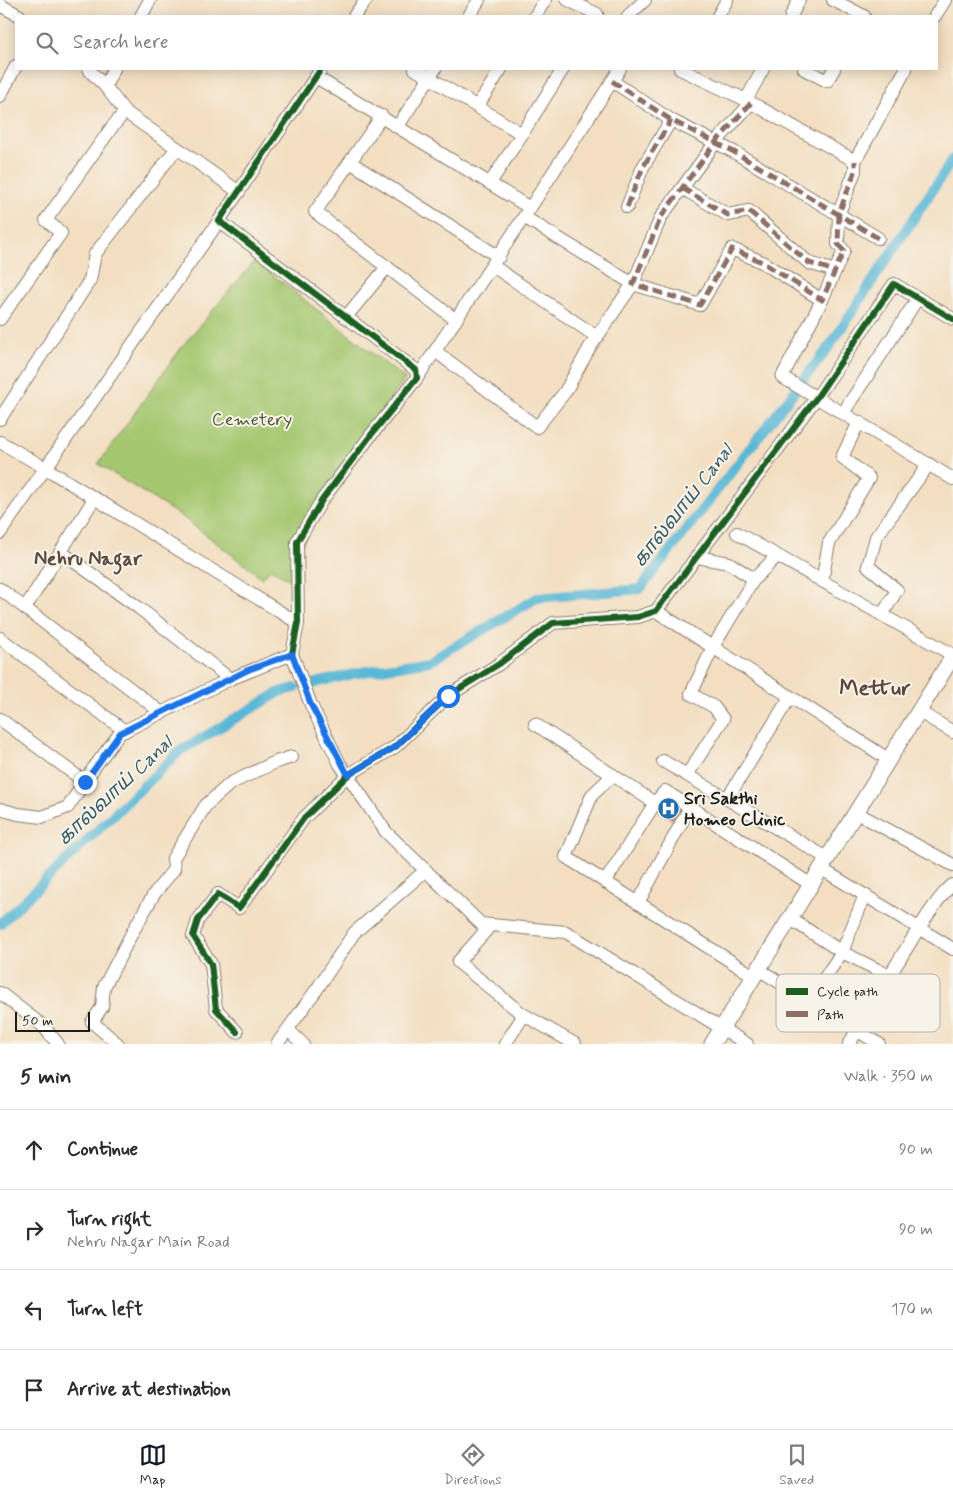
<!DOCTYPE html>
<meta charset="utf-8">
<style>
:root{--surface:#fff;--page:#f2f2f3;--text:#2b2b33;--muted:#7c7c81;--line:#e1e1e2;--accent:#111827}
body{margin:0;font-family:Mynerve,"Noto Sans Tamil",sans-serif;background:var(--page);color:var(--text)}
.scale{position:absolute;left:15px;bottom:12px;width:75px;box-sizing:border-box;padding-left:5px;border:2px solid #1c1c1c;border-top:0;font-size:14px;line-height:18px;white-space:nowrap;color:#1c1c1c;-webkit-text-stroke:4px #f7f3e8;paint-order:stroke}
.stop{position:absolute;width:15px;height:15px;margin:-11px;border:4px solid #1a73e8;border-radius:50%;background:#fff}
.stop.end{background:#1a73e8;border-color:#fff;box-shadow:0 1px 5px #0008}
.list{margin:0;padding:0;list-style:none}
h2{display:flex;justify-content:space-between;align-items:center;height:65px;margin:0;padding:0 20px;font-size:21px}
h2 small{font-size:16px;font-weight:400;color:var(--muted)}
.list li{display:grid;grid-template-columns:32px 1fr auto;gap:15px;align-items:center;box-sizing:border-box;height:80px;padding:0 20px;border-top:1px solid var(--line)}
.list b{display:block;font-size:19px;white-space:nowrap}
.list p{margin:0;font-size:16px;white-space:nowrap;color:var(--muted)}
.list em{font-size:16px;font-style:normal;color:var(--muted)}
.icon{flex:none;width:28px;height:28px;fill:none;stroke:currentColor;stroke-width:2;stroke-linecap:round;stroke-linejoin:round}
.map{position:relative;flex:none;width:953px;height:1044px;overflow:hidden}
.search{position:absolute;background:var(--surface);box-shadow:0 2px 12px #0003;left:15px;right:15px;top:15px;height:55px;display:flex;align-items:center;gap:12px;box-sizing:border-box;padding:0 18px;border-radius:0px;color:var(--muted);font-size:19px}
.sheet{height:385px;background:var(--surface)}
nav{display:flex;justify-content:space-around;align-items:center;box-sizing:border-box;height:70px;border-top:1px solid var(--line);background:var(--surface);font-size:14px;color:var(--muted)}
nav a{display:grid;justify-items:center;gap:2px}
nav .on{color:var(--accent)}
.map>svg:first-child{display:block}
.green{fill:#a5c770;stroke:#607246}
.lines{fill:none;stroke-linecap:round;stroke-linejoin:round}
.canal{stroke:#58b7d6;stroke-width:10}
.building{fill:#d69980}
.minor-casing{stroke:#887d6e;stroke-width:14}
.major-casing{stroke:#887d6e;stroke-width:17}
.minor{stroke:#fff;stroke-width:12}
.major{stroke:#fff;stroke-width:15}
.quiet{stroke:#8d6e63;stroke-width:5;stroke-dasharray:10 5;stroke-linecap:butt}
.cycleway-casing{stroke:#f7f3e8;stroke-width:9}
.cycleway{stroke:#1b5e20;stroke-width:6}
.route{stroke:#1a73e8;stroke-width:6}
.labels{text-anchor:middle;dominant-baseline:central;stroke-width:4;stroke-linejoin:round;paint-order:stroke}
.park-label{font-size:18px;fill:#4c5839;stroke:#f7f3e8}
.poi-label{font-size:18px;font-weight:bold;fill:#1c1c1c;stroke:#f7f3e8;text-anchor:start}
.water-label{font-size:19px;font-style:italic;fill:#345a66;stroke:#f7f3e8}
.quarter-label{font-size:20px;font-weight:bold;fill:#5d483f;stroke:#f7f3e8}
.district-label{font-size:22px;font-weight:bold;fill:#5d483f;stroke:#f7f3e8}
.key{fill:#f7f3e8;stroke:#b5b2ab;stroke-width:1}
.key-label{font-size:14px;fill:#1c1c1c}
</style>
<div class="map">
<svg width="953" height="1044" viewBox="0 0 953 1044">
<rect width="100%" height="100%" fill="#f7f3e8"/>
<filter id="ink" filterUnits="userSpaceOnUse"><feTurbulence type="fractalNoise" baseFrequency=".02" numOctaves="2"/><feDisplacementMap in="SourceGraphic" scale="10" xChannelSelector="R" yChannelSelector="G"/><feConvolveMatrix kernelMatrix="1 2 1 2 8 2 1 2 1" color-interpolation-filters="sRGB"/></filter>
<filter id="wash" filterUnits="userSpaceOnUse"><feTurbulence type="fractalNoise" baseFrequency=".0096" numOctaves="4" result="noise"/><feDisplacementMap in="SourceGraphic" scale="20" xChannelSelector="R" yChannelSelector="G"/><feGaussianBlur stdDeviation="1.12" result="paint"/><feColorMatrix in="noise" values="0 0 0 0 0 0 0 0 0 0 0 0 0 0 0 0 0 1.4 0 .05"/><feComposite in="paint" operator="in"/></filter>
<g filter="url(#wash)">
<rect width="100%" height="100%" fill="#f3dec1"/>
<path class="green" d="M255,261L405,379L354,449L292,563L289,580L271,568L262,578L184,518L98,464L184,344Z"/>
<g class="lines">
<g class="canal">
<path d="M311,684L362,672L430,661L537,598L640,589L829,347L953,159"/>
<path d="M0,924L180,751L280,692L295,688"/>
</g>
</g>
<g id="blocks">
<path class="building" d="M665,798L681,808L673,821L657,810Z"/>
</g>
</g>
<g filter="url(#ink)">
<use href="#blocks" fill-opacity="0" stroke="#887d6e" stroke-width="1"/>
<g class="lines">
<defs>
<g id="minor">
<path d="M568,0L597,14"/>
<path d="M833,0L864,16"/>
<path d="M0,5L20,16"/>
<path d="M141,16L150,0"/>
<path d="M354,16L366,0"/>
<path d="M469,16L479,0"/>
<path d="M535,16L545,0"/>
<path d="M628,16L645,0"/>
<path d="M718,16L727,0"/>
<path d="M791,16L799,0"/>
<path d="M935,16L945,0"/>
<path d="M88,69L105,86"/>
<path d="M415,69L522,134L490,183"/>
<path d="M680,69L746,100L855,161L906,69"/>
<path d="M804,69L827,81L834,69"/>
<path d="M316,77L530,208L417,378"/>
<path d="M612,81L671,120L734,152L878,238"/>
<path d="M0,96L16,66"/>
<path d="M746,100L763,69"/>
<path d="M751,103L715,143L661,217L633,284L700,305L732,249L762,262L822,300L844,251L838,244L839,213L855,171V161"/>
<path d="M477,107L501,69"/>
<path d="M125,112L177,148"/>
<path d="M382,116L315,212L456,320"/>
<path d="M398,126L435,69"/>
<path d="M522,134L563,69"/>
<path d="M350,162L499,257"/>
<path d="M682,188L728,215L749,211L809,263L835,271"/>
<path d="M627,207L643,167L671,120"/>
<path d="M530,208L620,69"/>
<path d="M493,266L597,337"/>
<path d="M822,300L782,377L953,479"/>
<path d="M346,317L387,267"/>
<path d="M0,319L61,233L46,220L112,127L125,112L105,86L114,69"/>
<path d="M435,351L537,427L565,392L590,347L633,284L524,217"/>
<path d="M843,413L918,298"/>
<path d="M0,419L90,280L95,254L177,148L239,192"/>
<path d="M0,442L47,469L298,623"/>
<path d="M0,533L219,221"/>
<path d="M737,533L953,655"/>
<path d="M61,552L139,608L230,679"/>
<path d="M697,557L729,563L754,579L777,556"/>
<path d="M822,581L829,543L869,478L842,457L859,422"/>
<path d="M0,589L162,713"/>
<path d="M25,608L94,499"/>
<path d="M656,611L888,759"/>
<path d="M882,615L897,590L868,566L876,537L929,464"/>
<path d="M0,638L125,731"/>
<path d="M292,654L298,623L297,542L322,500L371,435L417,378L416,370L219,221L321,69"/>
<path d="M292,654L311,705L340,764L386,832L481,924L566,932L747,1044"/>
<path d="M918,711L953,732"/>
<path d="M0,719L85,782"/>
<path d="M535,724L655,803L665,791L810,884"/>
<path d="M663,761L827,858"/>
<path d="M613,775L592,795L566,857L754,976"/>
<path d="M687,775L723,719L714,707L691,694L713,647L754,579"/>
<path d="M727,799L790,697"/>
<path d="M0,809L18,814L42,817L68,807L95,766L120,733L230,679L292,654"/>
<path d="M855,812L953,865"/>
<path d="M820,868L953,949"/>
<path d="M605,882L655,803"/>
<path d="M638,903L690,807"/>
<path d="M789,918L842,952L890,976"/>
<path d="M490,926L458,962L521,1013L575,1044"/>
<path d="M758,969L879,1044"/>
<path d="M0,993L43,1026L58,1044"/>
<path d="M810,1000L842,952L865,895"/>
<path d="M288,1030L303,1044"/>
<path d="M237,1032L216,1009L211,964L193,936L198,920L218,894L239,908L304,818L348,775L395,747L448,696L499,664L553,623L638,617L656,611L817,397L894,284L953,319"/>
<path d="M118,1044L92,1022L102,1007L104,987L132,933L154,894L174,869L173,858L206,805L231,783L276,762L292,757"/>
<path d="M277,1044L317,989L354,933L426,870"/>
<path d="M505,1044L524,1015"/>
<path d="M849,1044C865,1019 935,893 953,885"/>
</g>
<path id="major" d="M712,1044L953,656"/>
</defs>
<use href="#minor" class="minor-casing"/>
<use href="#major" class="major-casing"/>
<use href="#minor" class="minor"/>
<use href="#major" class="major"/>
<g class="quiet">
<path d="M612,81L671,120L734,152L878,238"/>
<path d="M751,103L715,143L661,217L633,284L700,305L732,249L762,262L822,300L844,251L838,244L839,213L855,171V161"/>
<path d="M682,188L728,215L749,211L809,263L835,271"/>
<path d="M627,207L643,167L671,120"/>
</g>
<defs>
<g id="cycleway">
<path d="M292,654L298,623L297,542L322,500L371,435L417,378L416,370L219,221L321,69"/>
<path d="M237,1032L216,1009L211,964L193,936L198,920L218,894L239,908L304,818L348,775L395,747L448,696L499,664L553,623L638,617L656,611L817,397L894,284L953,319"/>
</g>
</defs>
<use href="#cycleway" class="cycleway-casing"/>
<use href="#cycleway" class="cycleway"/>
</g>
</g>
<g class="lines" filter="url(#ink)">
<path class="route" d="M85,782L120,733L248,670L292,654L311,705L348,775L395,747L448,696"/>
</g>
<defs>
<symbol id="hospital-disc" viewBox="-11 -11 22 22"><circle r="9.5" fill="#1f6fb2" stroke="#f7f3e8"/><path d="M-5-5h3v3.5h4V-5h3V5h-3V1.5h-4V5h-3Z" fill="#fff"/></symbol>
</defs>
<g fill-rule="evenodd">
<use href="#hospital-disc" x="656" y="796" width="25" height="25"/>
</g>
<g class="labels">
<g class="park-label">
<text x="252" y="420">Cemetery</text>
</g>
<g class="poi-label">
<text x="684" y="799">Sri Sakthi<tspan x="684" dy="21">Homeo Clinic</tspan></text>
</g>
<g class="water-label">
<text transform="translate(683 506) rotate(-52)">கால்வாய் Canal</text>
<text transform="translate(115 791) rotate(-43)">கால்வாய் Canal</text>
</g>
<g class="quarter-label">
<text x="88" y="559">Nehru Nagar</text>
</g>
<g class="district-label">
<text x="875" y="689">Mettur</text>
</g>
</g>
<rect x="776" y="974" width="164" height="58" rx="8" class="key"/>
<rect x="786" y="988" width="22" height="7" fill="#1b5e20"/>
<rect x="786" y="1011" width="22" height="6" fill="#8d6e63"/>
<g class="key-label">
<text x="817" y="996">Cycle path</text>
<text x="817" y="1019">Path</text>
</g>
</svg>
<div class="scale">50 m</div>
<div class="stop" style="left:448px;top:696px"></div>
<div class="stop end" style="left:85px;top:782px"></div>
<div class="search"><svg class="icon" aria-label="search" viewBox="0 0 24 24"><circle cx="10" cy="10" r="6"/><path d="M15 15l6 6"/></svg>Search here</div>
</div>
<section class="sheet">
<h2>5 min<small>Walk · 350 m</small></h2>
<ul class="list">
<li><svg class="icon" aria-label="ahead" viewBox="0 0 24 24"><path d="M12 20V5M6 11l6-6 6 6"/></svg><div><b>Continue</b></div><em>90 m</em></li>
<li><svg class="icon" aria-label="right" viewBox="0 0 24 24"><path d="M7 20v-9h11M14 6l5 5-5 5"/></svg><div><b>Turn right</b><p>Nehru Nagar Main Road</p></div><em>90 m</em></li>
<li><svg class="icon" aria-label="left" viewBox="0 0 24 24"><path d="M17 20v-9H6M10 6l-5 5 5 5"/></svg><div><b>Turn left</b></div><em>170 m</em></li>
<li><svg class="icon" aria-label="arrive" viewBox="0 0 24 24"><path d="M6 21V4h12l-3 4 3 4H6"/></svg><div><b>Arrive at destination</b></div></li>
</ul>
</section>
<nav>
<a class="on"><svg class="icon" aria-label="map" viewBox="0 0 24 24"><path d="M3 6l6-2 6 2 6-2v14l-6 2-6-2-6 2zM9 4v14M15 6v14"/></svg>Map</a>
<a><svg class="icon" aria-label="directions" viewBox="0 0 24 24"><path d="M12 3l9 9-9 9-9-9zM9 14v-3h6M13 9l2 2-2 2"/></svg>Directions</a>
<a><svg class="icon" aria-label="saved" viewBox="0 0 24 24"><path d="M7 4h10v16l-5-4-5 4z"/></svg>Saved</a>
</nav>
